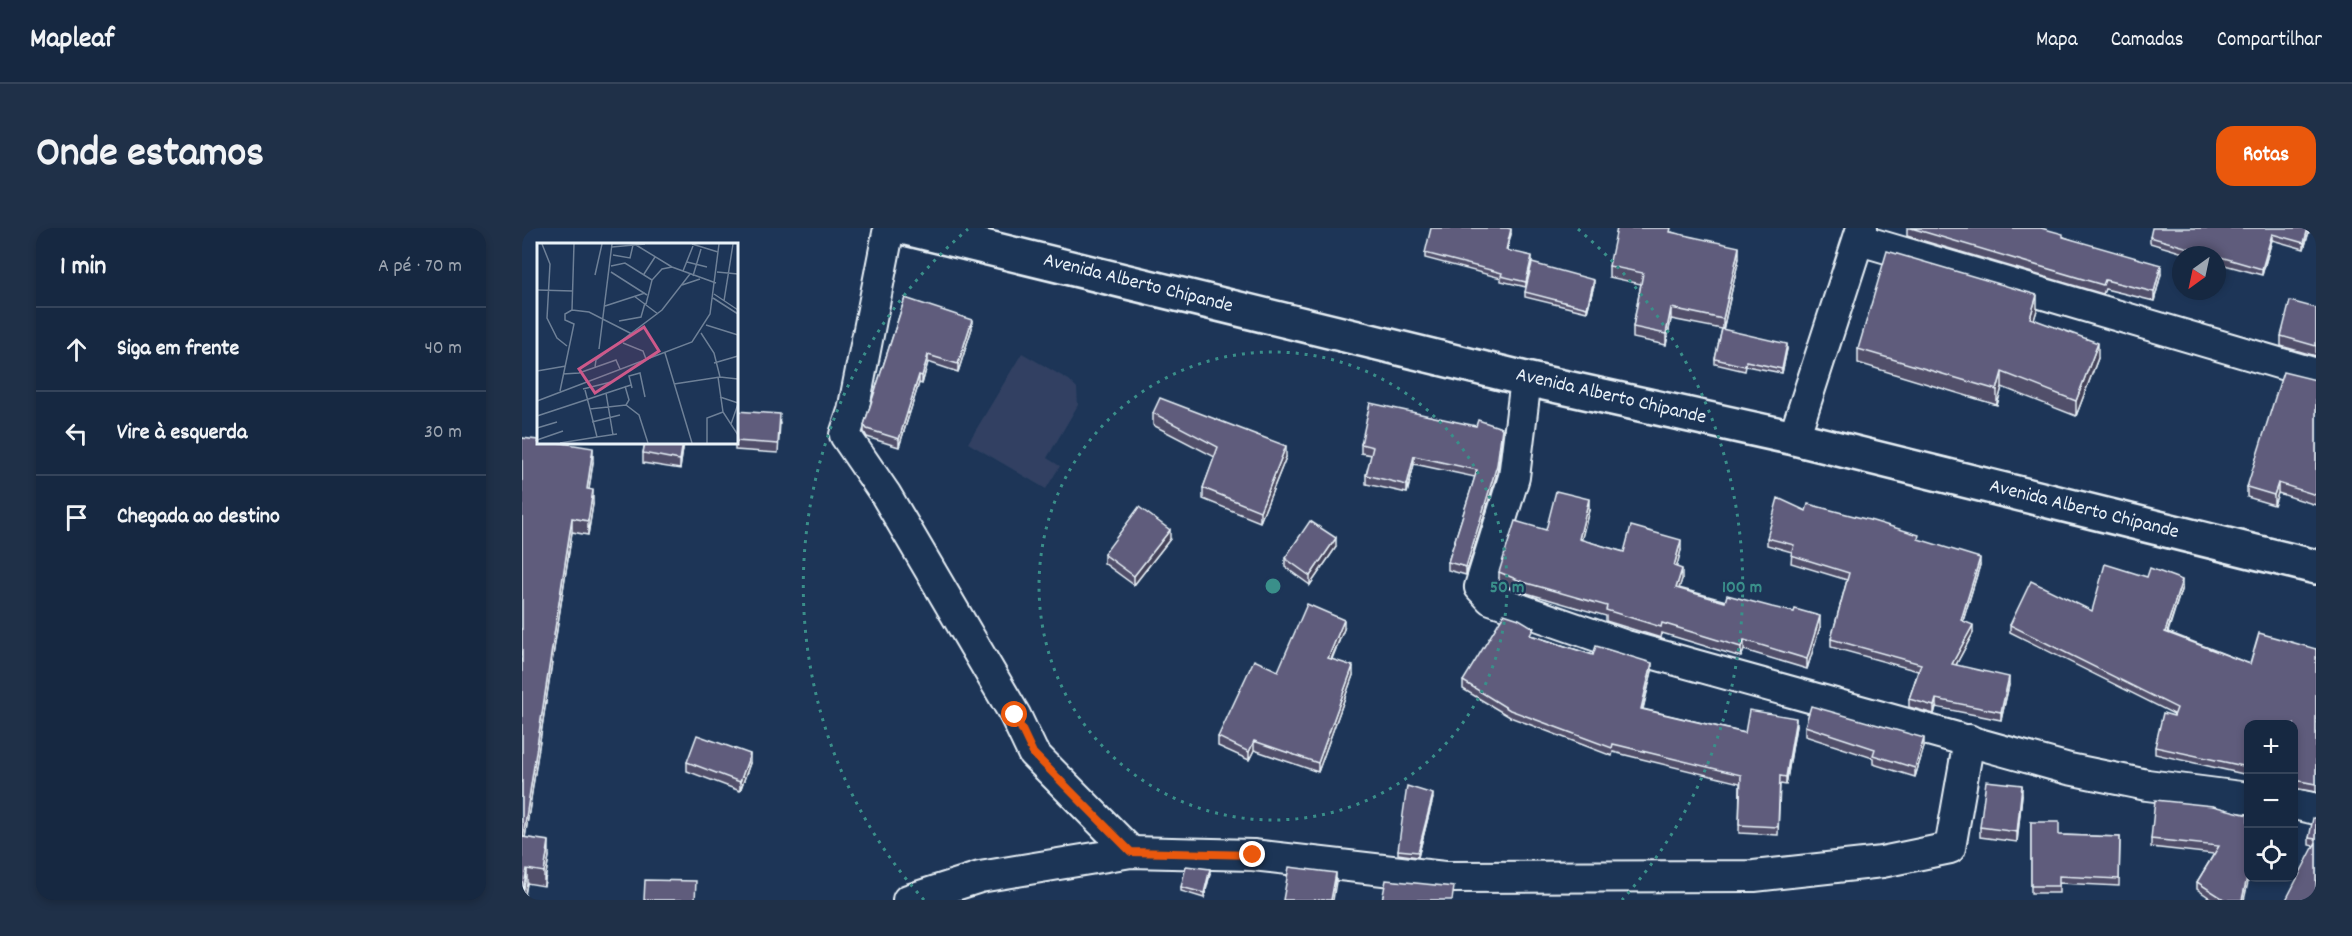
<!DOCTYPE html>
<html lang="pt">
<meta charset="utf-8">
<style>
:root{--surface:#162841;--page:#1f3048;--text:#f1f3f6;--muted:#9ea6b1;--line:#35445a;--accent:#ea580c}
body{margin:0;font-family:Dekko,sans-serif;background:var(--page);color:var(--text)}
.controls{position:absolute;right:18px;bottom:18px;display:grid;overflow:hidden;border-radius:12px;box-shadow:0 3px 9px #0003}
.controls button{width:54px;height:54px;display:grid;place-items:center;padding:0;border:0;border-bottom:2px solid var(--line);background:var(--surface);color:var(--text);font:30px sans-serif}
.compass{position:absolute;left:1650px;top:18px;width:54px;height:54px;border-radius:50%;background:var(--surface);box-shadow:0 3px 9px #0003;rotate:213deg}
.stop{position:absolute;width:18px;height:18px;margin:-14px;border:4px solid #ea580c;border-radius:50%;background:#fff}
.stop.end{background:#ea580c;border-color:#fff;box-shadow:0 2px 6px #0008}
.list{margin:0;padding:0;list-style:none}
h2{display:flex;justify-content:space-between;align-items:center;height:78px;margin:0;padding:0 24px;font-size:26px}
h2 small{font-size:20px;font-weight:400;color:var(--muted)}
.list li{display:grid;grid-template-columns:39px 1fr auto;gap:18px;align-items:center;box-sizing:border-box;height:84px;padding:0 24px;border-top:2px solid var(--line)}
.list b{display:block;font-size:22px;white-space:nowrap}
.list em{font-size:20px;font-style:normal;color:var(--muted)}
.icon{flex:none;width:33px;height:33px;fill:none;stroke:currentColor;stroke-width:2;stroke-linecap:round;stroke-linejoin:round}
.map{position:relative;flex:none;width:1794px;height:672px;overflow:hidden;border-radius:18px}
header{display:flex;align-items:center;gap:36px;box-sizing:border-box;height:84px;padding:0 30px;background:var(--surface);border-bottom:2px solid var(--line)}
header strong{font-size:28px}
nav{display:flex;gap:33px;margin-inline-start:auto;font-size:21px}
.intro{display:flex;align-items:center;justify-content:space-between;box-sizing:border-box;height:144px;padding:0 36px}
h1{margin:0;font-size:42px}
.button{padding:15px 27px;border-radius:18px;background:var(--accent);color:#fff;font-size:21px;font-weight:700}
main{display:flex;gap:36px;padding:0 36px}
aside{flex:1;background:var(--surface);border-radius:18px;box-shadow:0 3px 9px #0003}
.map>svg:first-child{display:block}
.built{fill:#304162}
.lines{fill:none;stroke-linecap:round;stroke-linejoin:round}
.street-casing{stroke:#e8f1f8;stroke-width:34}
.secondary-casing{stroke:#e8f1f8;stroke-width:38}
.street{stroke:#1d3557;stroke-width:30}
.secondary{stroke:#1d3557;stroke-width:33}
.wall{fill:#514f6b;stroke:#e8f1f8;stroke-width:1.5}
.shaded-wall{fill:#424057;stroke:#e8f1f8;stroke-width:1.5}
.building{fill:#5e5c7c;stroke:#e8f1f8;stroke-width:1.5}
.route{stroke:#ea580c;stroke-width:8}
.ring{fill:none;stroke:#3a8f8a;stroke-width:3;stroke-dasharray:3 6}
.labels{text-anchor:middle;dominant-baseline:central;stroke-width:4.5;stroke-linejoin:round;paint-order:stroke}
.street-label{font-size:20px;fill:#e8f1f8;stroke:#1d3557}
.inset-road{fill:none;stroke:#6e8097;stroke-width:1.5}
.view{fill:#cd598a;fill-opacity:0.15;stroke:#cd598a;stroke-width:3}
.inset-edge{fill:none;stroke:#e8f1f8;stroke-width:3}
.centre{fill:#3a8f8a;stroke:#1d3557;stroke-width:3}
.ring-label{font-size:18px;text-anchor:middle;font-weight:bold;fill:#3a8f8a;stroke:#1d3557;stroke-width:4.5;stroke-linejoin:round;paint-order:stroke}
</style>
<header>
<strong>Mapleaf</strong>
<nav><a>Mapa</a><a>Camadas</a><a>Compartilhar</a></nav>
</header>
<div class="intro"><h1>Onde estamos</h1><a class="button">Rotas</a></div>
<main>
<aside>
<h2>1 min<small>A pé · 70 m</small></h2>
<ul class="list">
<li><svg class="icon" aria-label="ahead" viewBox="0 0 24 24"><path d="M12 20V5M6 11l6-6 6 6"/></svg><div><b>Siga em frente</b></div><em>40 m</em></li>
<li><svg class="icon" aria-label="left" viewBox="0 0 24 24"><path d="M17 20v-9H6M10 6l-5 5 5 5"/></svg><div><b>Vire à esquerda</b></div><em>30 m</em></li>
<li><svg class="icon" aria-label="arrive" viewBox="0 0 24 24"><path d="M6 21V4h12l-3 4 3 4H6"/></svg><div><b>Chegada ao destino</b></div></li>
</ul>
</aside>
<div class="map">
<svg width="1794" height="672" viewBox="0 0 1794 672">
<rect width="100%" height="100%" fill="#1d3557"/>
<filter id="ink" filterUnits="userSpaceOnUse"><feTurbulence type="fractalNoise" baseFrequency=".0167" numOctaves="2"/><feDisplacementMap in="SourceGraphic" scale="12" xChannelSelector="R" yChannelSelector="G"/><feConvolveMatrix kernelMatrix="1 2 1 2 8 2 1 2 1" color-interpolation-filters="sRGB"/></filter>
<g filter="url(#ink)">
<path class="built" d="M500,125L547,152L555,160L556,177L525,230L538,238L524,261L446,215Z"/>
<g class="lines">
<defs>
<g id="street">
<path d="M367,0L331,183L323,207L364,267L493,487L511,525L609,624"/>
<path d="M1338,12L1794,146"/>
<path d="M1004,151L992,249L958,359L969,371L1104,418L1547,541L1625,557L1726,570"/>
<path d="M1272,210L1340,0"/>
<path d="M1772,576L1794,581"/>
<path d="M386,672L458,649L609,624L731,627L922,649L1232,648L1360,634L1428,620L1447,512"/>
</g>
<path id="secondary" d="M384,0L1004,151L1272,210L1794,339"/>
</defs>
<use href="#street" class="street-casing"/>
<use href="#secondary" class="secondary-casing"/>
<use href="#street" class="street"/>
<use href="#secondary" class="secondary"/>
</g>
<g class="wall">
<path d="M1385,0H1519L1639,46L1632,73L1583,61L1581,66L1385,8Z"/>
<path d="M1788,0L1782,21L1750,12L1740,47L1695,35V27H1668L1628,15V9Z"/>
<path d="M1150,4L1217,30L1201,102L1265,121L1260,145L1224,138L1223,143L1193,136V131L1200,101L1149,91L1144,117L1111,110V99L1119,56L1087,49V38Z"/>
<path d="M989,6L985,22L1010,33L1004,59L979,53V50L903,30V25Z"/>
<path d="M1072,57L1065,84L1003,69V64Z"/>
<path d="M383,70L450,100L436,144L406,134L400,156L397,155L377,219L345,209L342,204V197Z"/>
<path d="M1794,80V128L1759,118V108Z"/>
<path d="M1515,82L1512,91L1576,130L1554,188L1480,159L1475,177L1336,135V121Z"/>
<path d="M1794,152V277L1756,265L1752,277L1725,269V259Z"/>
<path d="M214,183L258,195L256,225L213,222V214H214Z"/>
<path d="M631,185L764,229L738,294L681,271V260L693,229L631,197Z"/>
<path d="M980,208L975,245L944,347L926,342V334L953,249L892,236L885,265L844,256V247L850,227L839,225V216Z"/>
<path d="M0,210L71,234L67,261L71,276L66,307L50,304L3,609L27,628L22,658L5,655L2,672H0Z"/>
<path d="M123,214H162L158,241L121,235V225Z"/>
<path d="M1067,282L1059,312L1102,324L1159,322L1154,339L1160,351L1157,360L1298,399L1285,441L1222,422L1219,429L1140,405L1139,410L1084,393V388L1001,364L977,355V344L1024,302Z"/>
<path d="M1284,283L1397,312L1458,337L1441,393L1451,405L1434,437L1487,457L1479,492L1414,479L1412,486L1387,479V471L1396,443L1309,419V411L1325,352L1269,335L1270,324L1245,317V310Z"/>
<path d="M648,311L612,357L582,335V326Z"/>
<path d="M814,319L788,357L763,339V330Z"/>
<path d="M1625,349L1660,359L1646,404L1728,436L1794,421V564L1772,560V496H1726V547L1633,526V519L1652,486L1488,404V397L1570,383Z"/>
<path d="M822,401L810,431L831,447L796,544L732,522L727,532L696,518V509L756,443Z"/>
<path d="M1012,408L1071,427L1130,443L1121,481L1223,505L1274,498L1264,557L1258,556L1256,607L1217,605L1218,555L1091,524L1090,528L988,489L941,461V453Z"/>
<path d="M1283,498L1402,519L1393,549L1351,536V530L1283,508Z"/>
<path d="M165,534L228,535L218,563L165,543Z"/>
<path d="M1500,567L1495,614L1458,609V599Z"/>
<path d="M911,570L896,629L876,626V622Z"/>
<path d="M1691,578L1722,672H1691L1675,661V654L1692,626L1629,619V611Z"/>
<path d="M1794,590V672L1792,618L1787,617V610Z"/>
<path d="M1509,594L1537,607L1598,609L1597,658L1537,655V665H1509Z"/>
<path d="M688,646L682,670L659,663V659Z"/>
</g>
<g class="shaded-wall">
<path d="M1786,0H1788L1782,21V15Z"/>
<path d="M989,1V6L984,27V22Z"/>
<path d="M1750,6V12L1740,47V41Z"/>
<path d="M1217,19V30L1201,102V91Z"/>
<path d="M1010,28V33L1004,59V54Z"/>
<path d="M1639,37V46L1632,73V64Z"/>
<path d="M1072,52V57L1065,84V80Z"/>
<path d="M1515,67V82L1508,105V90Z"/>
<path d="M1149,80V91L1144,117V106Z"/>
<path d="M450,92V100L436,144V136Z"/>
<path d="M1576,115V130L1554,188V173Z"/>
<path d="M1265,116V121L1260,145V141Z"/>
<path d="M406,127V134L400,156V148Z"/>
<path d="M1480,144V159L1475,177V162Z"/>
<path d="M397,147V155L377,219V211Z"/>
<path d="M980,200V208L975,245L944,347V339Z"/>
<path d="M161,214H162L158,241V232Z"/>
<path d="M764,218V229L738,294V283Z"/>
<path d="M71,220V234L65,275V261Z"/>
<path d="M892,228V236L885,265V257Z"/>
<path d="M1756,255V265L1752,277V267Z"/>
<path d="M71,262V276L66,307V293Z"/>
<path d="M1067,271V282L1057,322V311Z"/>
<path d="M50,290V304L1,623V609Z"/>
<path d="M648,302V311L612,357V348Z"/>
<path d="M814,310V319L788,357V348Z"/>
<path d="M1159,312V322L1152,349V338Z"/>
<path d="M1458,330V337L1439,399V392Z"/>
<path d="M1160,341V351L1154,370V360Z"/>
<path d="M1660,352V359L1643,411V404Z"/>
<path d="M1298,388V399L1285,441V431Z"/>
<path d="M822,392V401L806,438V430Z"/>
<path d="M1451,397V405L1430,444V436Z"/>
<path d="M1222,412V422L1219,429V419Z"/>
<path d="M1130,435V443L1119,488V481Z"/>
<path d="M831,438V447L796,544V535Z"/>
<path d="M1487,449V457L1479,492V484Z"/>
<path d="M1414,471V479L1412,486V478Z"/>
<path d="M1274,490V498L1264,557V549Z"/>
<path d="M1402,510V519L1393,549V540Z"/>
<path d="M732,513V522L727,532V524Z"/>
<path d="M228,526V535L218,563V554Z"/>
<path d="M1500,557V567L1495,614V604Z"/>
<path d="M911,566V570L896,629V624Z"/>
<path d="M27,613V628L22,658V644Z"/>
<path d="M5,641V655L2,672H0Z"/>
<path d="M688,641V646L682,670V665Z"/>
<path d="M814,645V654L811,672H809Z"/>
<path d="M1726,645V650H1727L1722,672H1720Z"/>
</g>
<g class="building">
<path d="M909,0H985L989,1L984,22L1010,28L1004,54L979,48L980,45L903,25Z"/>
<path d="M1095,0H1149L1148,4L1217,19L1201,91L1149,80L1144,106L1111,99L1121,45L1087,38Z"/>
<path d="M1389,0H1519L1541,6V9L1639,37L1632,64L1583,52L1581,57Z"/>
<path d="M1630,0H1786L1782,15L1750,6L1740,41L1695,28V27H1691L1628,9Z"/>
<path d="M1365,23L1515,67L1508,90L1576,115L1554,173L1480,144L1475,162L1336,121Z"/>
<path d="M1010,35L1072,52L1065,80L1003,64Z"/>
<path d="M383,70L450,92L436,136L406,127L400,148L397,147L377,211L345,201L342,197Z"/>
<path d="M1768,73L1794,80V118L1759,108Z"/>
<path d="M1200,101L1265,116L1260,141L1224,133L1223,138L1193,131Z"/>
<path d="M1761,144L1794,152V267L1756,255L1752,267L1725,259Z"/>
<path d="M638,170L764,218L738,283L681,260L696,219L631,185Z"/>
<path d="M848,175L954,198L956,192L980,200L975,237L944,339L926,334L955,242L892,228L885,257L844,247L851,219L839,216Z"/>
<path d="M214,183L258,186L256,216L214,213Z"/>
<path d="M0,210L16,212V214H34L71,220L65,261L71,262L66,293L50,290L1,609L27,613L22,644L5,641L0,668Z"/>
<path d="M123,214H161L158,232L121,225Z"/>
<path d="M1034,263L1067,271L1057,311L1102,324L1109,298L1159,312L1152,338L1160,341L1154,360L1203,374L1205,367L1250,379L1272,384L1273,381L1298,388L1285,431L1222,412L1219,419L1140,395L1139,399L1084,382L1085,378L1001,354L977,344L993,293L1024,302Z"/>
<path d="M1256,270L1284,283L1286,276L1351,293L1397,307L1396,311L1458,330L1439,392L1451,397L1430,436L1487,449L1479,484L1414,471L1412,478L1387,471L1399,436L1309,411L1327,345L1269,327L1272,317L1245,310Z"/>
<path d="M617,279L648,302L612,348L582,326Z"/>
<path d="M788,293L814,310L788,348L763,330Z"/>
<path d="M1583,336L1625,349L1628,340L1660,352L1643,404L1728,436L1737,405L1794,421V556L1772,552V496H1726V539L1633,519L1641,485L1652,488L1655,480L1488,397L1509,353L1570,383Z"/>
<path d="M785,376L822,392L806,430L831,438L796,535L732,513L727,524L696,509L732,432L756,443Z"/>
<path d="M982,386L997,391L1012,400L1008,407L1071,427L1074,418L1130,435L1119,481L1223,505L1227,482L1274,490L1264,549L1258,548L1256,599L1217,597L1219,547L1091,516L1090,520L988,482L941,453Z"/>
<path d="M1289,478L1402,510L1393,540L1351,527L1353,521L1283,498Z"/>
<path d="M175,507L228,526L218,554L165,534Z"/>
<path d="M1464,553L1500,557L1495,604L1458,599Z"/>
<path d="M885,558L911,566L896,624L876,622Z"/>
<path d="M1633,572L1691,578L1726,587V645L1720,672H1703L1675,654L1697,618L1629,611Z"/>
<path d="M1791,590H1794V611L1787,610Z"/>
<path d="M1509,594H1537V607L1598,609L1597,651L1537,648V658H1509Z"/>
<path d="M1794,614V672H1764Z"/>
<path d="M664,638L688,641L682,665L659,659Z"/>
<path d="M767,639L814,645L809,672H761Z"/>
<path d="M123,652L174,653L173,672H122Z"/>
<path d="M864,652L932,659L930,672H860Z"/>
</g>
</g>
<g class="lines" filter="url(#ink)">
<path class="route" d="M493,487L511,525L609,624L731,627"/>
</g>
<g class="ring">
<circle cx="751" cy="358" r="234"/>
<path d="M402 672A469 469 0 0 1 446 1M1056 1A469 469 0 0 1 1100 672"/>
</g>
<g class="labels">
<g class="street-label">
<text transform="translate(616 56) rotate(14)">Avenida Alberto Chipande</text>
<text transform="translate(1089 169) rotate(13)">Avenida Alberto Chipande</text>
<text transform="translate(1562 282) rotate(14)">Avenida Alberto Chipande</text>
</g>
</g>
<g transform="translate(15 15)">
<rect width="201" height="201" fill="#1d3557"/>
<path class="inset-road" d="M5,1L13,21L10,75L20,95L30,103M155,1L181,9M99,2L135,24L179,40M75,4L108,1M76,12L93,15L96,2M150,19L170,24M74,23L88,20L115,37M146,28L156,3M74,29L110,52M180,29L201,31M107,31L118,14M58,32L65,1M156,33L164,6M145,42L163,36M0,47L36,48M177,51L201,67M97,53L121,71M176,55L201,71M187,58L196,1M109,61L115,37L125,26L135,24M68,63L108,50M35,67L52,69L95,91M82,78L104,74L108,60M169,82L201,92M164,90L177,110L183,134M86,100L106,108L109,116M62,106L75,1M128,110L155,200M177,120L201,113M58,124L59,117L125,67L153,31M0,128L29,123M26,131L42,130L79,117L83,126M181,134L186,169L201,192M137,141L183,134L201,136M88,143L92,157L89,162M95,145L92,133L103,130L108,154M46,146L74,139M48,147L53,166L89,162L102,172L111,200M23,148L37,81L28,77V71L35,67L37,1M69,150L76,192M183,154L201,160M0,158L155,99L173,71L182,1M53,166L60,194L80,191M0,173L94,142M55,179L83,172M194,181L201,161M0,185L20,179M0,197L26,188M23,200L60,194M170,200V175L186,169"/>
<path class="view" d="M107,84L122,108L58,150L42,126Z"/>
<rect width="201" height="201" class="inset-edge"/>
</g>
<circle cx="751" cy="358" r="9" class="centre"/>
<g class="ring-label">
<text x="985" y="364">50 m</text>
<text x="1220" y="364">100 m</text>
</g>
</svg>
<div class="controls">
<button>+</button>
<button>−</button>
<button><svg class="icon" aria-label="locate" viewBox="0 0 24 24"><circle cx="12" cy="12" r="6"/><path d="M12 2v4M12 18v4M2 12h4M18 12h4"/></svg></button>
</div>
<svg class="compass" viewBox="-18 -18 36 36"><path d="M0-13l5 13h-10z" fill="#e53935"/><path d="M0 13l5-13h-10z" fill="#9ea6b1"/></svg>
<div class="stop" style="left:493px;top:487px"></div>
<div class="stop end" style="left:731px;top:627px"></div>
</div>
</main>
